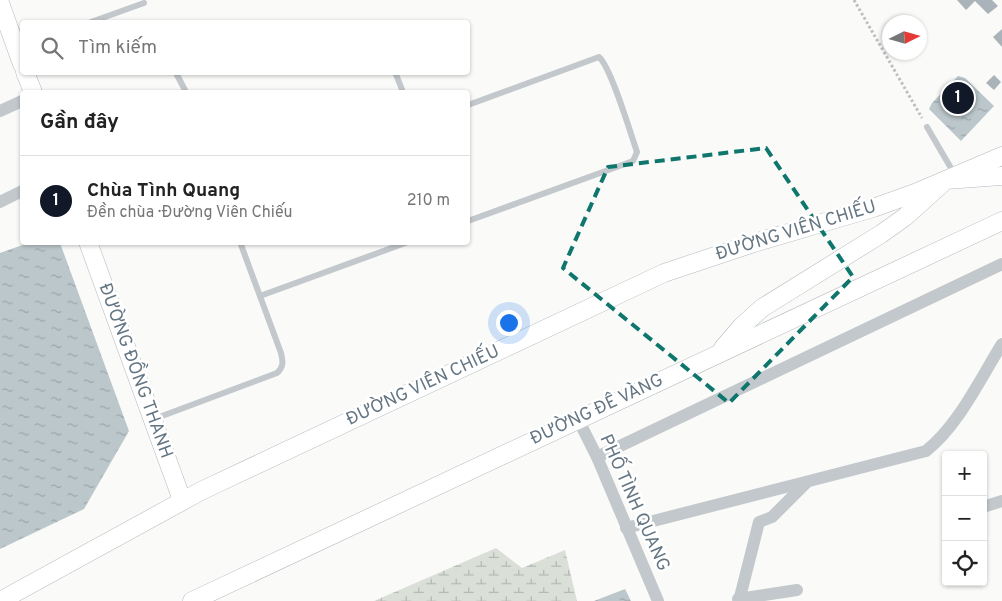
<!DOCTYPE html>
<html lang="vi">
<meta charset="utf-8">
<style>
:root{--surface:#fff;--page:#f6f6f6;--text:#222;--muted:#767676;--line:#e0e0e0;--accent:#111827}
body{margin:0;font-family:Overpass,sans-serif;background:var(--page);color:var(--text)}
.controls{position:absolute;right:15px;bottom:15px;display:grid;overflow:hidden;border-radius:5px;box-shadow:0 1px 4px #0004}
.controls button{width:45px;height:45px;display:grid;place-items:center;padding:0;border:0;border-bottom:1px solid var(--line);background:var(--surface);color:var(--text);font:25px sans-serif}
.compass{position:absolute;left:882px;top:15px;width:45px;height:45px;border-radius:50%;background:var(--surface);box-shadow:0 1px 4px #0004;rotate:85deg}
.you{position:absolute;left:508px;top:322px;width:18px;height:18px;margin:-12px;border:4px solid #fff;border-radius:50%;background:#1a73e8;box-shadow:0 0 0 8px #1a73e833}
.badge{display:grid;place-items:center;width:32px;height:32px;border-radius:50%;background:var(--accent);color:#fff;font-size:16px;font-weight:700}
.pin{position:absolute;translate:-50% -50%;border:2px solid #fff;box-shadow:0 1px 5px #0006}
.list{margin:0;padding:0;list-style:none}
h2{display:flex;justify-content:space-between;align-items:center;height:65px;margin:0;padding:0 20px;font-size:21px}
h2 small{font-size:16px;font-weight:400;color:var(--muted)}
.list li{display:grid;grid-template-columns:32px 1fr auto;gap:15px;align-items:center;box-sizing:border-box;height:90px;padding:0 20px;border-top:1px solid var(--line)}
.list b{display:block;font-size:19px;white-space:nowrap}
.list p{margin:0;font-size:16px;white-space:nowrap;color:var(--muted)}
.list em{font-size:16px;font-style:normal;color:var(--muted)}
.icon{flex:none;width:28px;height:28px;fill:none;stroke:currentColor;stroke-width:2;stroke-linecap:round;stroke-linejoin:round}
.map{position:relative;flex:none;width:1002px;height:601px;overflow:hidden}
.search{position:absolute;background:var(--surface);box-shadow:0 1px 4px #0004;left:20px;top:20px;width:450px;height:55px;display:flex;align-items:center;gap:12px;box-sizing:border-box;padding:0 18px;border-radius:5px;color:var(--muted);font-size:19px}
.panel{position:absolute;background:var(--surface);box-shadow:0 1px 4px #0004;left:20px;top:90px;width:450px;height:155px;border-radius:5px}
.map>svg:first-child{display:block}
.wetland{fill:url(#wetland-marsh)}
.water{fill:url(#water-ripples)}
.building{fill:#aab3b9}
.lines{fill:none;stroke-linecap:round;stroke-linejoin:round}
.secondary-casing{stroke:#b3babf;stroke-width:19}
.path{stroke:#bbbfc2;stroke-width:3;stroke-dasharray:2.5 2.5;stroke-linecap:butt}
.lane{stroke:#c3c8cc;stroke-width:6}
.street{stroke:#c3c8cc;stroke-width:12}
.secondary{stroke:#fff;stroke-width:18}
.marked{fill:none;stroke:#0f766e;stroke-width:4;stroke-dasharray:10 6;stroke-linejoin:round}
.labels{text-anchor:middle;dominant-baseline:central;stroke-width:5;stroke-linejoin:round;paint-order:stroke}
.street-label{font-size:18px;fill:#657683;stroke:#fff}
</style>
<div class="map">
<svg width="1002" height="601" viewBox="0 0 1002 601">
<defs>
<pattern id="wetland-marsh" width="20" height="14" patternUnits="userSpaceOnUse" patternTransform="scale(1.25)"><rect width="20" height="14" fill="#dadfd7"/><path d="M1 5h8M5 5V1M11 12h8M15 12V8" fill="none" stroke="#b4b9b4"/></pattern>
<pattern id="water-ripples" width="26" height="14" patternUnits="userSpaceOnUse" patternTransform="scale(1.25)"><rect width="26" height="14" fill="#bbc7cb"/><path d="M2 4q2-2 4 0t4 0M15 11q2-2 4 0t4 0" fill="none" stroke="#9ca6aa"/></pattern>
</defs>
<rect width="100%" height="100%" fill="#fafaf8"/>
<path class="wetland" d="M496,548L522,568L565,550L577,601H374Z"/>
<g class="water">
<path d="M958,76L965,78L994,106L961,141L929,109L932,103Z"/>
<path d="M28,243H60L129,431L84,509L0,549V253Z"/>
<path d="M625,589L631,601H594Z"/>
</g>
<g class="building">
<path d="M957,0H992L998,6L988,14L975,1L966,10Z"/>
<path d="M1002,29V47L993,37Z"/>
<path d="M994,75L1001,82L994,90L986,83Z"/>
</g>
<g class="lines">
<defs>
<g id="secondary">
<path d="M0,3L22,64"/>
<path d="M25,72L33,92"/>
<path d="M88,242L182,500"/>
<path d="M723,348L741,327L762,308L881,234L905,217L946,180L1002,176"/>
<path d="M0,601L201,491L664,273L754,243L873,208L915,193L1002,156"/>
<path d="M192,601L1002,221"/>
</g>
</defs>
<use href="#secondary" class="secondary-casing"/>
<path class="path" d="M854,0L922,118"/>
<g class="lane">
<path d="M91,22L144,3"/>
<path d="M395,72L403,92"/>
<path d="M176,73L186,92"/>
<path d="M468,105L599,57C611,67 631,135 637,152L633,161L468,221"/>
<path d="M927,127L955,175"/>
<path d="M260,296L408,242"/>
<path d="M154,419L277,373C284,367 283,361 281,353L240,242"/>
</g>
<g class="street">
<path d="M0,111L22,101"/>
<path d="M0,202L22,191"/>
<path d="M578,419L597,457L658,601"/>
<path d="M597,457L1002,264"/>
<path d="M983,507L1002,501"/>
<path d="M626,528L926,451C958,426 980,379 1002,344"/>
<path d="M738,599L797,590"/>
<path d="M739,601L759,522L772,517L807,482"/>
</g>
<use href="#secondary" class="secondary"/>
</g>
<path class="marked" d="M766,148L853,277L729,403L563,268L608,167Z"/>
<g class="labels">
<g class="street-label">
<text transform="translate(796 231) rotate(-17)">ĐƯỜNG VIÊN CHIẾU</text>
<text transform="translate(135 371) rotate(70)">ĐƯỜNG ĐỒNG THANH</text>
<text transform="translate(423 386) rotate(-25)">ĐƯỜNG VIÊN CHIẾU</text>
<text transform="translate(597 410) rotate(-25)">ĐƯỜNG ĐÊ VÀNG</text>
<text transform="translate(634 503) rotate(66)">PHỐ TÌNH QUANG</text>
</g>
</g>
</svg>
<div class="controls">
<button>+</button>
<button>−</button>
<button><svg class="icon" aria-label="locate" viewBox="0 0 24 24"><circle cx="12" cy="12" r="6"/><path d="M12 2v4M12 18v4M2 12h4M18 12h4"/></svg></button>
</div>
<svg class="compass" viewBox="-18 -18 36 36"><path d="M0-13l5 13h-10z" fill="#e53935"/><path d="M0 13l5-13h-10z" fill="#767676"/></svg>
<div class="you"></div>
<div class="pin badge" style="left:958px;top:98px">1</div>
<div class="search"><svg class="icon" aria-label="search" viewBox="0 0 24 24"><circle cx="10" cy="10" r="6"/><path d="M15 15l6 6"/></svg>Tìm kiếm</div>
<section class="panel">
<h2>Gần đây<small></small></h2>
<ul class="list">
<li><span class="badge">1</span><div><b>Chùa Tình Quang</b><p>Đền chùa · Đường Viên Chiếu</p></div><em>210 m</em></li>
</ul>
</section>
</div>
